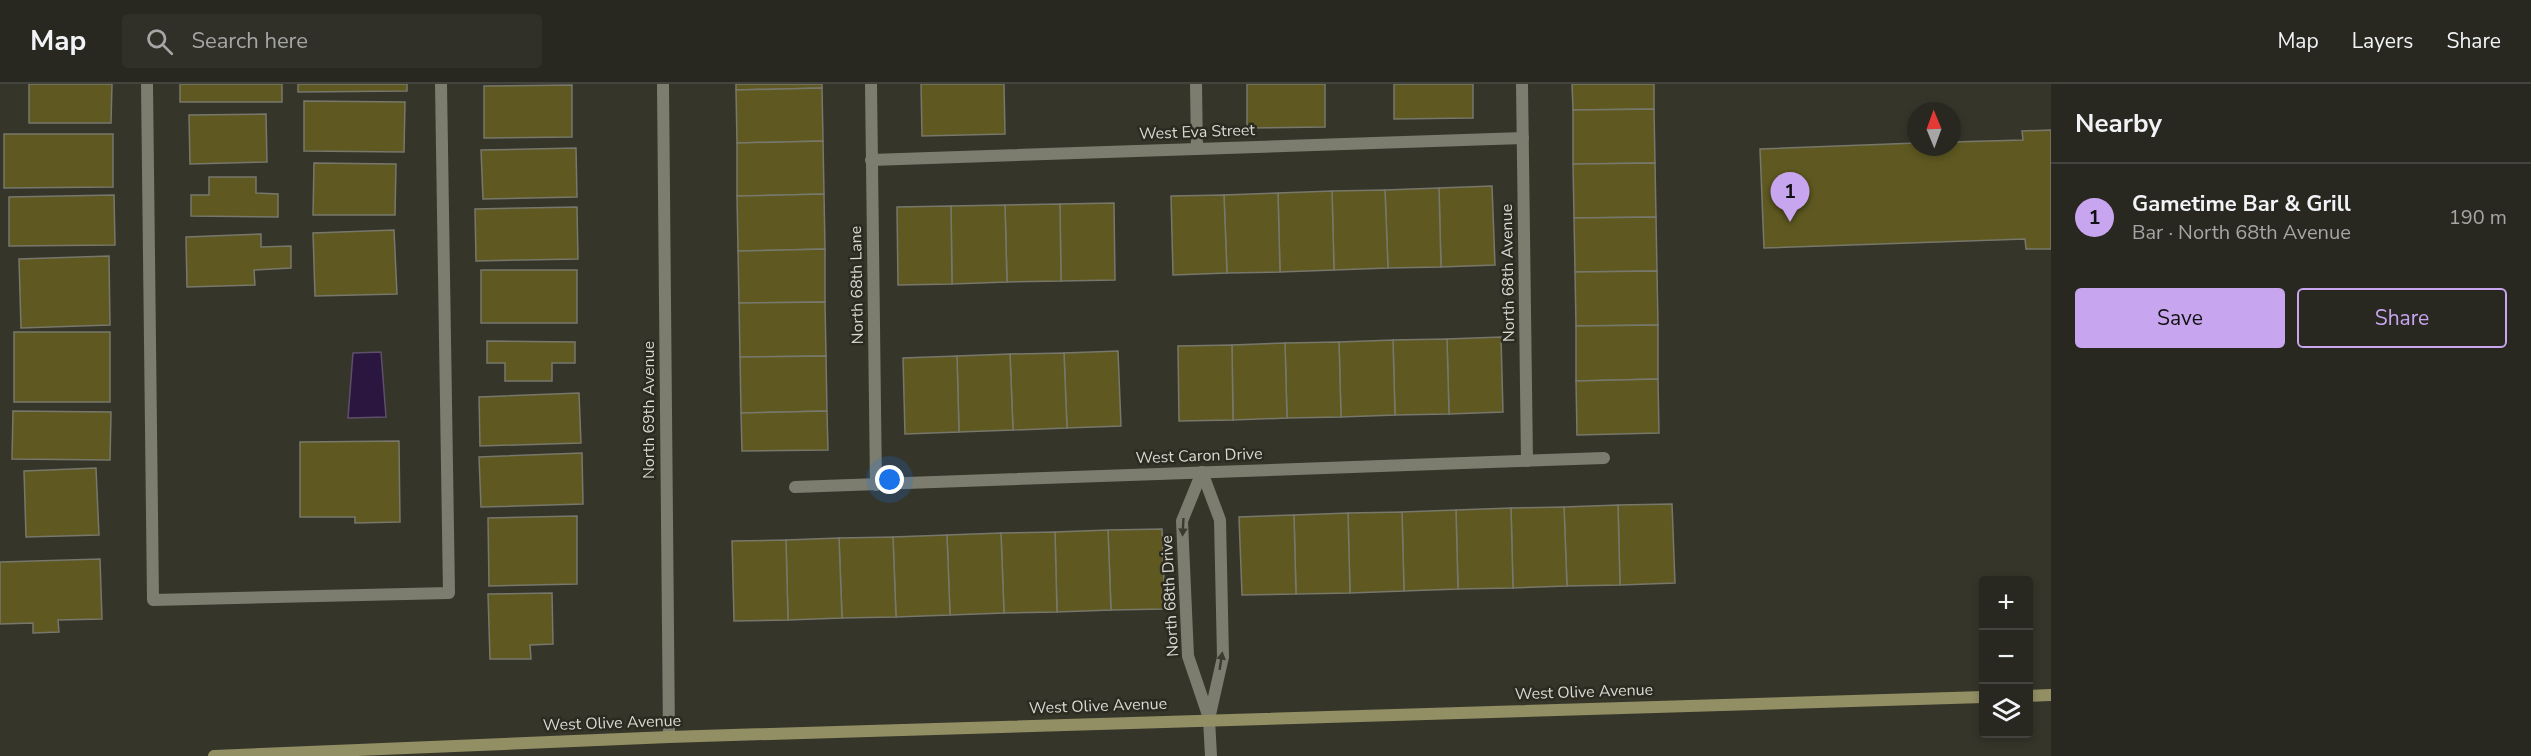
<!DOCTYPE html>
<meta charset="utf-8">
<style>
:root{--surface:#282820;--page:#303029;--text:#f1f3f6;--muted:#a5a6a5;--line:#44443e;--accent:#c7a6ef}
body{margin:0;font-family:"Nunito Sans",sans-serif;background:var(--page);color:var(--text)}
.controls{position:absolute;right:18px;bottom:18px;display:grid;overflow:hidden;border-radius:6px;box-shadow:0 3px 9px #0003}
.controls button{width:54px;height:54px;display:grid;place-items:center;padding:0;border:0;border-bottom:2px solid var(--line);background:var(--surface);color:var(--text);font:30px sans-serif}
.compass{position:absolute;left:1907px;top:18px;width:54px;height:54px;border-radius:50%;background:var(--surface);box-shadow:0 3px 9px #0003;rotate:359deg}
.you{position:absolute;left:890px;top:396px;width:21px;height:21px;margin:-15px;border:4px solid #fff;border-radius:50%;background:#1a73e8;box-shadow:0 0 0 9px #1a73e833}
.badge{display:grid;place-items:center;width:39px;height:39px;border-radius:50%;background:var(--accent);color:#111;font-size:20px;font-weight:700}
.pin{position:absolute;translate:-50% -50px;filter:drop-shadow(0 2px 3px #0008)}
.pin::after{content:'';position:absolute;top:32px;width:21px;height:18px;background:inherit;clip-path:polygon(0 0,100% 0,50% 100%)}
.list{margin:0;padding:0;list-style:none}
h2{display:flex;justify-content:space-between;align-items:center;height:78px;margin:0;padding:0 24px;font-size:26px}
h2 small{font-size:20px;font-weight:400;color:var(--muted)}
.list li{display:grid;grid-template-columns:39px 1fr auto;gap:18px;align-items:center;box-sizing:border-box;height:108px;padding:0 24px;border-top:2px solid var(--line)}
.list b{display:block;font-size:22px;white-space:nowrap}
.list p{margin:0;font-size:20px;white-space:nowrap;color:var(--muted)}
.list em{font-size:20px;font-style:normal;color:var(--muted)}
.actions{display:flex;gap:12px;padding:18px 24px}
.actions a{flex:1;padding:14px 0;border:2px solid var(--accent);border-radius:6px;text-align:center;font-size:21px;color:var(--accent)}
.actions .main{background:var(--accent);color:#111}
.icon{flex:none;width:33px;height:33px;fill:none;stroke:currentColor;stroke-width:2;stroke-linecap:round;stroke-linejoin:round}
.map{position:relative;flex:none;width:2051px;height:672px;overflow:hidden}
header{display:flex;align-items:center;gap:36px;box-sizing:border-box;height:84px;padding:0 30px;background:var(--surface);border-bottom:2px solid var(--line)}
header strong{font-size:28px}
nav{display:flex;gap:33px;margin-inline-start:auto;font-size:21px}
.search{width:420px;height:54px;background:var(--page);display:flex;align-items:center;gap:15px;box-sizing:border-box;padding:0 21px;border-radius:6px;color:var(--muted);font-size:22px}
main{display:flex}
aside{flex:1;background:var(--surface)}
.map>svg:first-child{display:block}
.water{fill:#2a163e;stroke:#5e506a;stroke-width:1.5}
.building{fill:#5f5921;stroke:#77776b;stroke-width:1.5}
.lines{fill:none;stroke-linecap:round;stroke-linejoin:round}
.lane{stroke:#7c7c6f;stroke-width:12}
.street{stroke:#7c7c6f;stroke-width:12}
.secondary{stroke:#928f64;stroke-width:12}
.oneway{fill:#3c3b31}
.labels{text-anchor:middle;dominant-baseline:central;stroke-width:5;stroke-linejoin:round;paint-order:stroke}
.street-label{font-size:16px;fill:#d9d9d2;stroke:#2c2b21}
</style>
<header>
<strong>Map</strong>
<div class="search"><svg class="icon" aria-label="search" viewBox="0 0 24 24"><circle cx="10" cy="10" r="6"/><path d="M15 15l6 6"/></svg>Search here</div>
<nav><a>Map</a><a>Layers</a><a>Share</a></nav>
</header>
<main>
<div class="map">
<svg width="2051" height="672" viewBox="0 0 2051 672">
<rect width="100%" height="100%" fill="#36352a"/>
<path class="water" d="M381,268L386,333L348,334L353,269Z"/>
<g class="building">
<path d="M29,0H112L111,39H29Z"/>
<rect x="180" y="0" width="102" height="18"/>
<path d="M298,0H407V7L298,8Z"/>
<path d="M736,0H822V4L736,6Z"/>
<path d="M921,0H1004L1005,50L922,52Z"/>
<path d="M1247,0H1325V43L1247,44Z"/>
<path d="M1394,0H1473V34L1394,35Z"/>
<path d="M1572,0H1654V25L1573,26Z"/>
<path d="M572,1V53L484,54V2Z"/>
<path d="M822,4L823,57L737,59L736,6Z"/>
<path d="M304,17L405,18L404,68L304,67Z"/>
<path d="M1654,25L1655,79L1573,80V26Z"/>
<path d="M266,30L267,78L190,80L189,31Z"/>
<path d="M2051,46V165H2026L2025,155L1764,164L1760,65L1916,59V63H1952V58L2023,56L2022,47Z"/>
<path d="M4,50H113V103L4,104Z"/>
<path d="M823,57L824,110L737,112V59Z"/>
<path d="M576,64L577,113L483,115L481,66Z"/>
<path d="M314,79L396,80L395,131H313Z"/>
<path d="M1655,79L1656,133L1574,134L1573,80Z"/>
<path d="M209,93H256V109L278,110V133L191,132V111H209Z"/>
<path d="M1492,102L1495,181L1441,183L1439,104Z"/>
<path d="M1439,104L1441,183L1388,184L1385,106Z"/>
<path d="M1385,106L1388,184L1334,186L1332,107Z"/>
<path d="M1332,107L1334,186L1280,188L1278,109Z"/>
<path d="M1278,109L1280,188L1227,189L1224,111Z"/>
<path d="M824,110L825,165L738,167L737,112Z"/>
<path d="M114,111L115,161L9,162V113Z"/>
<path d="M1224,111L1227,189L1173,191L1171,112Z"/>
<path d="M1114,119L1115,196L1061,197L1060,120Z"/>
<path d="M1060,120L1061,197L1007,198L1005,121Z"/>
<path d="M1005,121L1007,198L952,200L951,122Z"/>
<path d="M951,122L952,200L898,201L897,123Z"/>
<path d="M577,123L578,175L476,177L475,125Z"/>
<path d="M1656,133L1657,187L1575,188L1574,134Z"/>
<path d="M394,146L397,210L315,212L313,149Z"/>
<path d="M261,150V163L291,162V184L254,186L255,201L187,203L186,153Z"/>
<path d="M825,165V218L739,219L738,167Z"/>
<path d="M109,172L110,241L21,244L19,175Z"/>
<rect x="481" y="186" width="96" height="53"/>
<path d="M1657,187L1658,241L1576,242L1575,188Z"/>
<path d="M825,218L826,272L740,273L739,219Z"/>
<path d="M1658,241V295L1576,297V242Z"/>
<rect x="14" y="248" width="96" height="70"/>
<path d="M1501,253L1503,328L1449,330L1447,255Z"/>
<path d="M1447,255L1449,330L1395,331L1393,256Z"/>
<path d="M1393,256L1395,331L1341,333L1339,258Z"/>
<path d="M487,257L575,258V279H552V297H505V279H487Z"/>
<path d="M1339,258L1341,333L1287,334L1285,259Z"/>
<path d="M1285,259L1287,334L1233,336L1232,261Z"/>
<path d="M1232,261L1233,336L1179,337L1178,262Z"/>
<path d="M1118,267L1121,342L1067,344L1064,269Z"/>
<path d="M1064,269L1067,344L1013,346L1010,270Z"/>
<path d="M1010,270L1013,346L959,348L957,272Z"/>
<path d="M826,272L827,327L741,329L740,273Z"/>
<path d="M957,272L959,348L905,350L903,274Z"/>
<path d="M1658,295L1659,349L1577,351L1576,297Z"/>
<path d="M579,309L581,359L480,362L479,313Z"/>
<path d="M13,327L111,328L110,376L12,375Z"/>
<path d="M827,327L828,366L742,367L741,329Z"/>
<path d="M399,357L400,438L355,439V433H300V358Z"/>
<path d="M582,369L583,420L481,423L479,373Z"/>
<path d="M96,384L99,451L26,453L24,387Z"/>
<path d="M1672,420L1675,499L1620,501L1618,421Z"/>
<path d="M1618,421L1620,501L1567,502L1564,423Z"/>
<path d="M1564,423L1567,502L1513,504L1511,424Z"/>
<path d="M1511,424L1513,504L1458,505L1456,426Z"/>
<path d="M1456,426L1458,505L1404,507L1402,428Z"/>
<path d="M1402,428L1404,507L1350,509L1348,429Z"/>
<path d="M1348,429L1350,509L1296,510L1294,431Z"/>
<path d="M1294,431L1296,510L1242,511L1239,433Z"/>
<path d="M577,432V500L489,502L488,434Z"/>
<path d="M1162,445L1165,525L1111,526L1108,446Z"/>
<path d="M1108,446L1111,526L1057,528L1055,448Z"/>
<path d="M1055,448L1057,528L1004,529L1001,449Z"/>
<path d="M1001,449L1004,529L950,531L947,451Z"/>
<path d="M947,451L950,531L896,533L893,453Z"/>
<path d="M893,453L896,533L842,534L839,454Z"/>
<path d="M839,454L842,534L788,536L786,456Z"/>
<path d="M786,456L788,536L734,537L732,457Z"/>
<path d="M100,475L102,535L58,536L59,548L33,549V539L0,540V478Z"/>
<path d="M552,509L553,560L530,561L531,575H490L488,510Z"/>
</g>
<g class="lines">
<path class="lane" d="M147,0L153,516L449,509L441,0"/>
<g class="street">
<path d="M663,0L669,653"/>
<path d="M871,0L876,401"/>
<path d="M1196,0L1197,65"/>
<path d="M1522,0L1527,377"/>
<path d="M871,76L1523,54"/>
<path d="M1202,388L1220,436L1223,573L1209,635L1211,672"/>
<path d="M1202,388L1182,437L1188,572L1209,634"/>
<path d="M795,403L1604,374"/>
</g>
<g class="secondary">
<path d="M2028,612L2051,611"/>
<path d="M214,672L669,653L1984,613"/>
</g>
</g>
<defs><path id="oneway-solid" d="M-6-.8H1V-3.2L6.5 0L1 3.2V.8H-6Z" transform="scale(1.5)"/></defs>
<g class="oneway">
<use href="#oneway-solid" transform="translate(1183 443) rotate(93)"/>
<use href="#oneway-solid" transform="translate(1221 577) rotate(-81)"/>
</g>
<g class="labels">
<g class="street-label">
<text transform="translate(1197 48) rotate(-2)">West Eva Street</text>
<text transform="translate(1508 189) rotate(-91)">North 68th Avenue</text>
<text transform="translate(857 201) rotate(-91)">North 68th Lane</text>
<text transform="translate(649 326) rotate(-90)">North 69th Avenue</text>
<text transform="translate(1199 372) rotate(-2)">West Caron Drive</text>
<text transform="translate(1170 512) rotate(-93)">North 68th Drive</text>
<text transform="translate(1584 608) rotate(-2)">West Olive Avenue</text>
<text transform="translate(1098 622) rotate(-2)">West Olive Avenue</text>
<text transform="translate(612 639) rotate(-2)">West Olive Avenue</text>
</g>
</g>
</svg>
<div class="controls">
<button>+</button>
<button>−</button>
<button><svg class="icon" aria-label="layers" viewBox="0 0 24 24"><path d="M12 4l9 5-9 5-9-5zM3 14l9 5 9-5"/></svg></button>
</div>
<svg class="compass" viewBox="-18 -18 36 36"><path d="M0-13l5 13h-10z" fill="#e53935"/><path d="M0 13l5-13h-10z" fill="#a5a6a5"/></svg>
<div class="you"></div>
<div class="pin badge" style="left:1790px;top:138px">1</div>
</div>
<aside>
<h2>Nearby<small></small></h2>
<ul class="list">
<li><span class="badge">1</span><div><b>Gametime Bar &amp; Grill</b><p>Bar · North 68th Avenue</p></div><em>190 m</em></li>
</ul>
<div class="actions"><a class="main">Save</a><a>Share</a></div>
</aside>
</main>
